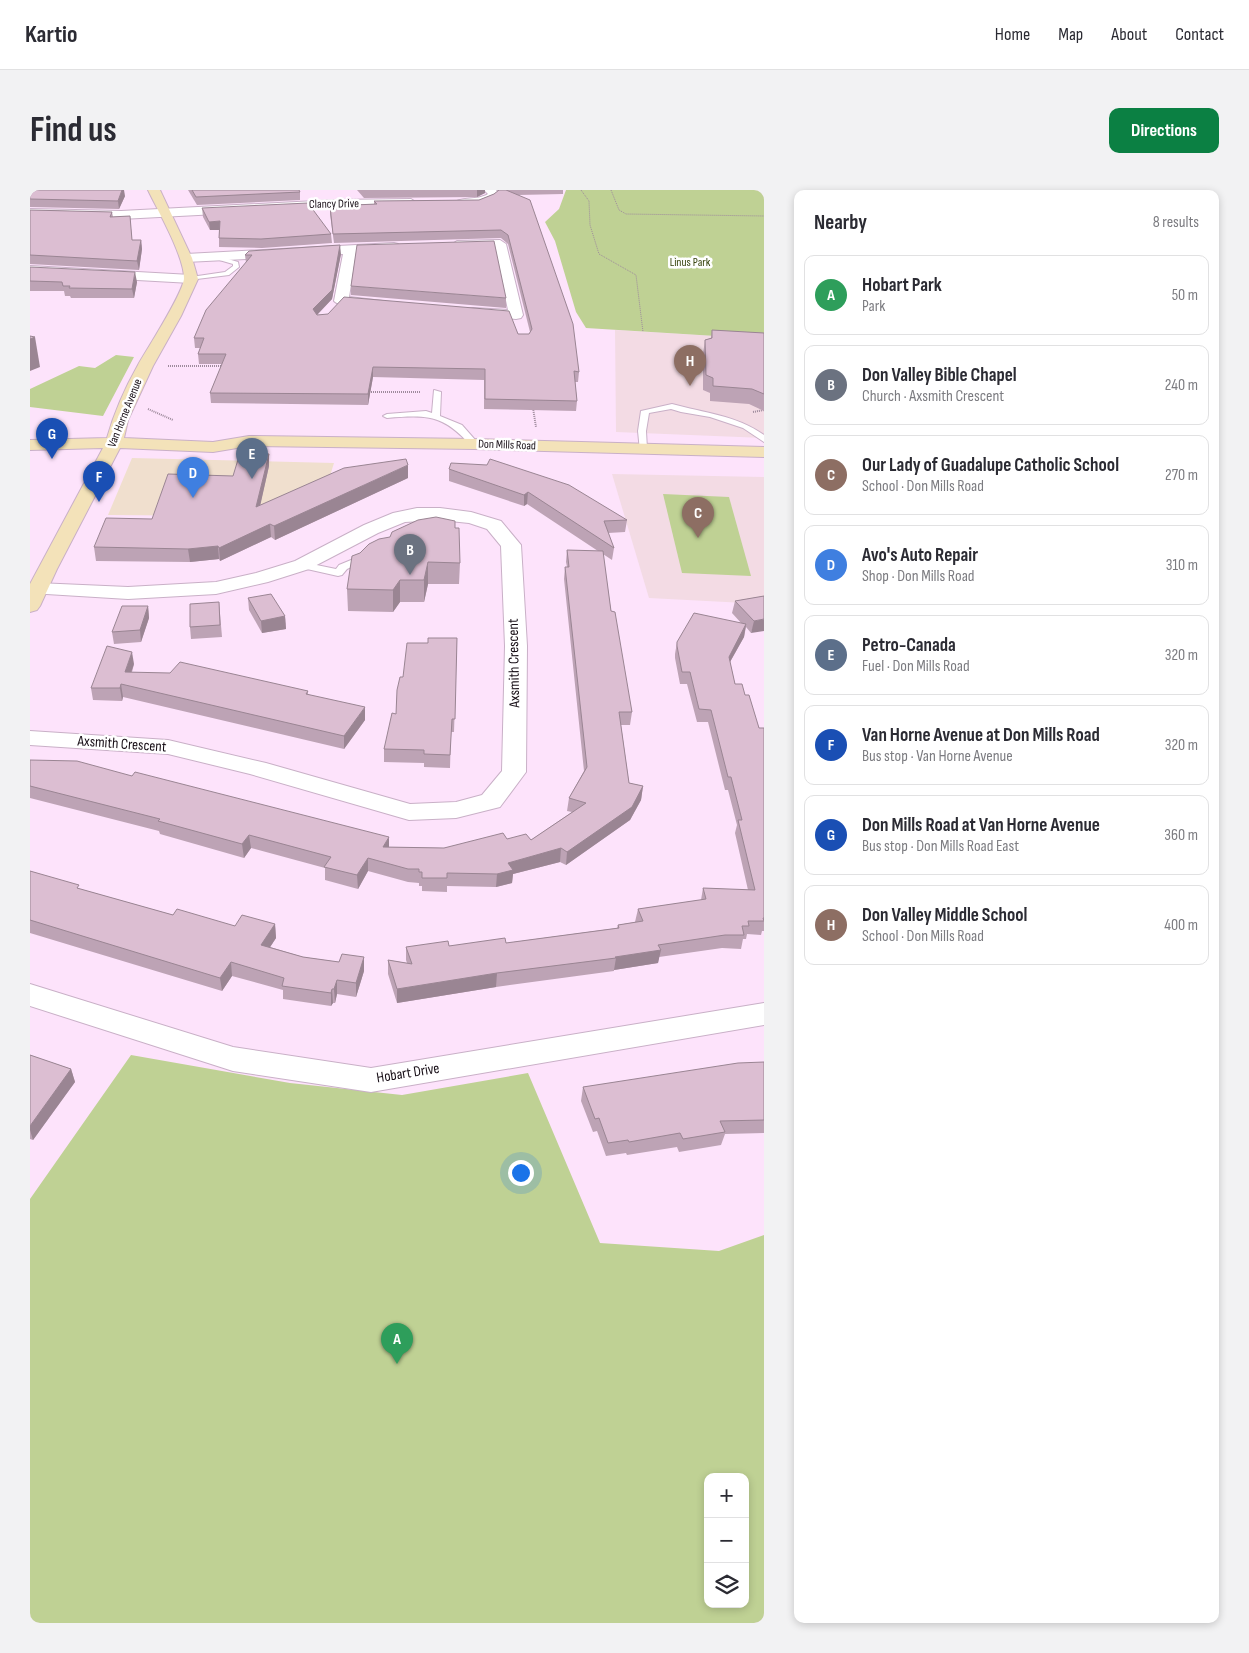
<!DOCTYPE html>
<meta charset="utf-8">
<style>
:root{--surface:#fff;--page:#f2f2f3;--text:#2b2b33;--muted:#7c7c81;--line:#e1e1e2;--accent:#0b8043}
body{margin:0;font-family:"Sofia Sans Condensed",sans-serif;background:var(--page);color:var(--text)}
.controls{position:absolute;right:15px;bottom:15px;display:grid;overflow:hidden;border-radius:10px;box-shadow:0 2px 8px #0003}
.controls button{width:45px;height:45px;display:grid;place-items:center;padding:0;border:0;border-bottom:1px solid var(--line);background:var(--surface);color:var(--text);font:25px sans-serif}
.you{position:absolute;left:490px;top:982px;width:18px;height:18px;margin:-12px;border:4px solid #fff;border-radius:50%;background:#1a73e8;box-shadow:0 0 0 8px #1a73e833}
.badge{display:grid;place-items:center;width:32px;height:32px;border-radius:50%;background:var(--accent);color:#fff;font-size:16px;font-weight:700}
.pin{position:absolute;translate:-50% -41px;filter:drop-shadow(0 1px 2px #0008)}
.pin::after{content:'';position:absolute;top:26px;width:18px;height:15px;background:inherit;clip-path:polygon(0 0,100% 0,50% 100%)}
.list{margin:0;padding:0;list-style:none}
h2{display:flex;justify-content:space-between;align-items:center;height:65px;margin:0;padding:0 20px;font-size:21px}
h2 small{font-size:16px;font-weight:400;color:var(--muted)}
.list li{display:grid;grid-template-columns:32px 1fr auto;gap:15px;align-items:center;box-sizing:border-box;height:80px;margin:0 10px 10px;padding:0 10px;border:1px solid var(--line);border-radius:10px}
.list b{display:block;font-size:19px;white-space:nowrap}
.list p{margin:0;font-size:16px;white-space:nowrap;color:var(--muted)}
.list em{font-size:16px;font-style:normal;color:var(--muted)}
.icon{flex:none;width:28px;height:28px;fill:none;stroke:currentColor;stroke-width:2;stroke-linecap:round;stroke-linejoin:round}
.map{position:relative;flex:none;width:734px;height:1433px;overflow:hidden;border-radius:10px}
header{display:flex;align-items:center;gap:30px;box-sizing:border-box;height:70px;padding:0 25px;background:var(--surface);border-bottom:1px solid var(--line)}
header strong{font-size:24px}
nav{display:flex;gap:28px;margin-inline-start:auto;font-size:18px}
.intro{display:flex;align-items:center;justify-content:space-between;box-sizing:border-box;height:120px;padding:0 30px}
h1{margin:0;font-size:35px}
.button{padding:12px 22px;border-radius:10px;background:var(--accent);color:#fff;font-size:18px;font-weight:700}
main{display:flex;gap:30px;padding:0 30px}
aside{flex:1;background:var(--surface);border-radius:10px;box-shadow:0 2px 8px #0003}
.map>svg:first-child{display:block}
.commercial{fill:#f0dfce}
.education{fill:#f3dbe4}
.green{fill:#bfd194;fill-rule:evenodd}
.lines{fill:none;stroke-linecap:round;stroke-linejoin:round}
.lane-casing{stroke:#c9b0c7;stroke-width:2}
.street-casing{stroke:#c9b0c7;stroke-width:2}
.secondary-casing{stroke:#c9b0c7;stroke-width:2}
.path-far1{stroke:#9e8b9c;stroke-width:1;stroke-dasharray:1 1;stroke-linecap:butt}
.path{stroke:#9e8b9c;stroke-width:2;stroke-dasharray:1 1;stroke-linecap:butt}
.lane{fill:#fff;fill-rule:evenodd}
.street{fill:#fff;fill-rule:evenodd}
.secondary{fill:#f3e2b9;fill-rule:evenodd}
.wall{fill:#bda3b5}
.shaded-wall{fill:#9a8593}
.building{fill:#dcbed2;stroke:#9a8593}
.labels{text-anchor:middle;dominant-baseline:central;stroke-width:5;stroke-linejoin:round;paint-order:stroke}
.far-street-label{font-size:12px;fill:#160d15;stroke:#fff}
.far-park-label{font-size:12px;fill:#36420c;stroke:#fff}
.street-label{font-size:15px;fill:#160d15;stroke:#fff}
</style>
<header>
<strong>Kartio</strong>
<nav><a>Home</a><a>Map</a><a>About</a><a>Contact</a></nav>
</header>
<div class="intro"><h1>Find us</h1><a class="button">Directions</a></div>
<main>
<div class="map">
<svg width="734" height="1433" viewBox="0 0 734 1433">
<rect width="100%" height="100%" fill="#fde3fb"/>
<path class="commercial" d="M102,268L304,273L300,286L214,326L78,325Z"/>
<g class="education">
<path d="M585,140L734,149V248L586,242Z"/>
<path d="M582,284L734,287V414L619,408Z"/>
</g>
<g class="green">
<path d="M536,0H734V149L556,138L546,122L525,51L515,32L529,19Z"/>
<path d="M86,165L104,167L73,226L0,217V199L49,176L65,178Z"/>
<path d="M633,304L699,307L721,386L652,383Z"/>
<path d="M101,865L260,893L372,905L498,883L570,1053L689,1061L734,1045V1433H0V1009ZM678,1287H715V1414H678Z"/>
</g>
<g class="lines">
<defs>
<g id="lane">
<path d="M181,64L208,72L209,77L199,85L159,90V88L161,87L195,82L203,76V74L179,67L178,66Z"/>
<path d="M404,200L411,202L410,226L432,235L447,252V256H441C413,224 397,225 357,228L353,226L357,224L396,221L402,223Z"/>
<path d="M642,214C674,223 706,225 734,245V252L713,238L680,227L651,222L641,219L619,223L616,241L617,259L610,261L608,241L611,221Z"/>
<path d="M338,363L343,366L341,368L317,379L312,385L308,386L268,377L267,375L272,372L306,379L309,375Z"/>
</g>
<g id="street">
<path d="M454,0H466L470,5C461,15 434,23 423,13C431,6 447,11 458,4Z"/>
<path d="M381,9L387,13L385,15L305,18L91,29L0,27V19L91,21L305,10Z"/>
<path d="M470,50L476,54L493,125L491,128L486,129L438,125L436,122L438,119L443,118L478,120L465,58L427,59L421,55L427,51Z"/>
<path d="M364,53L368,54L370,57L368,60L326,63L319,107L353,111L355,114C349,121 310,118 304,111L313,64L156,72L150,68L156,64Z"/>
<path d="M0,76L161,85L168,89L161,93L0,84Z"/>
<path d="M387,318H410L441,322L471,331L491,355L497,456L496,582L470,617L426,628L379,630L220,584L138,564L0,555V541L138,550L236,573L380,614L426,612L452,605L472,581L475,456L471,356L457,339L439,333L410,330L375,332L348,343L279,379L238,392L186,404L98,409L0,403V395L7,393L98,397L186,392L226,383L265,371L334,335L363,323Z"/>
<path d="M0,794L203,857L341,878L734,813V835L341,902L203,881L0,816Z"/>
</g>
<path id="secondary" d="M118,0H130L162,68L168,89L151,126L123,176L98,230L94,248L183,252L219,246L444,249L734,257V267L444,259L219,256L183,262L90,258L27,379L10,416L7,420L0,422V394L73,258L0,260V250L77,248C84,223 95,198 108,175C117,159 154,102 154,88C154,66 128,21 118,0Z"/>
</defs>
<use href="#lane" class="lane-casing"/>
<use href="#street" class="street-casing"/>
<use href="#secondary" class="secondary-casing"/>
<g class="path-far1">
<path d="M551,0L559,11L560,35L569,64L606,85L613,142"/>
<path d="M581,0L589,20L596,24L734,26"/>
</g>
<g class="path">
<path d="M138,176H194"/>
<path d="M337,202H391"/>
<path d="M503,218L506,237"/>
<path d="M118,219L143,230"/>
<path d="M723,222L734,220"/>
</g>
<use href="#lane" class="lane"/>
<use href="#street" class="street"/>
<use href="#secondary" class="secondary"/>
</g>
<g class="wall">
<path d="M0,0L95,6L89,19L0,17Z"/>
<path d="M158,0H269L270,2V10L167,15Z"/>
<path d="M327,0H455V3L447,7L334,8Z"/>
<path d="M467,0H533V4L488,5L549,182L548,192H545L547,211L546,221L454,219V190L343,187L338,215L181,213L180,203L192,174H169L168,164L170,158H165L164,148L216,73L215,65L311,64L302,109L287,125L488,144H499L500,142L478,54L471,48L304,53L300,24V16L344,14V11L449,10L464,4L468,1Z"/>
<path d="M172,18L301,44L302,53L232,58L189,57V40H180L173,27Z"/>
<path d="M0,20L82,22L83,27L100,26L102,50H111L112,59L109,80L0,74Z"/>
<path d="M0,77L107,92L104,108H41L40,106H35L34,101H0Z"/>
<path d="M321,96L476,108V118L321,105Z"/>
<path d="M682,140L734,143V221L719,214L680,211V203L673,200V164L675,150L681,148Z"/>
<path d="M239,264V276L230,315L378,288L245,350L241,347L190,371L189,369L160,372L66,371L64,357L122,329L203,286Z"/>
<path d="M419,279L597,330L595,342L578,343L584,358L582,370L573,364L581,421L602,522L600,535H591L599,593L613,596L611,610L600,630L536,675L530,672L483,684L482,693L466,697L417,696V702L392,701V696H389V693L378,692L338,681L328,699L295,690V678L221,658L214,668L130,644L129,641L0,608V570L359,657L414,658L477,649L501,650L542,622L537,621L539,608L554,581L534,389L535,377H537L536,372L537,360L568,361L497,314L494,316L419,291Z"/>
<path d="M425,338L430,373L429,394H398L394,412H370L363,422L318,421L317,399Z"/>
<path d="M734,406L721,443L716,437L714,447L700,472L705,494L715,505L729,538H734V741H732L731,745L717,744L716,749H713L711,759L692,758L629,767L628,773L584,780V781L466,797L367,813L358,784V770L377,773L376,770V757L419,756L476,753L587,738L588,735L605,732L608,719L671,710L673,698L718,700L705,643L707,635L698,600H695L678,532H667L657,494H650L645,468V464L647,452L712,434L702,423L705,411Z"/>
<path d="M218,408L255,426L256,439L232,443L219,420Z"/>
<path d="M189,412L192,447L161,449L160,437Z"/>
<path d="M118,416L119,428L111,452L84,454L82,442Z"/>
<path d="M427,448L424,542H421L420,578L394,577V573L354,572V559L366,524L373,487L398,453Z"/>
<path d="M104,474L102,482L278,501V505L335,530L314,559L93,507L92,511L63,510L61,498Z"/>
<path d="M0,681L50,699L143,725L205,736L245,734L246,748L240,757L273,767L309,772L334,767V781L326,807L307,804L305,813H303L301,816L253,809V800L202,786L192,801L0,743Z"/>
<path d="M0,865L41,879L45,892L3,950L0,949Z"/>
<path d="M734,872V943L695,944L691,955L649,962L647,957L597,965L596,963L576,966L567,941L563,942L551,911L553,897Z"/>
</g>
<g class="shaded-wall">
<path d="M92,0H94L95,6L89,19L88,11Z"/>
<path d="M447,0H455V3L447,7Z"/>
<path d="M190,31V40H180L179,32Z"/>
<path d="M111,50L112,59L109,80L107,71Z"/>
<path d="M310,55L311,64L302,109L283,129V119Z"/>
<path d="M105,82L107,92L104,108L102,99Z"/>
<path d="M5,147L10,177L0,181V149Z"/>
<path d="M343,177V187L338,215V204Z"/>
<path d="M239,264V276L227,330L226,317Z"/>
<path d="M378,275V288L245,350L244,336Z"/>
<path d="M498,302L497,314L494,316V305Z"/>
<path d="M240,334L241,347L190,371L189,358Z"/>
<path d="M188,356L189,369L160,372L158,359Z"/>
<path d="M398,372V394L394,412V390Z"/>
<path d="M370,390V412L363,422V400Z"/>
<path d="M118,416L119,428L111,452L110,440Z"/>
<path d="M255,426L256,439L232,443L231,431Z"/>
<path d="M734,429V441L721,443L724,431Z"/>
<path d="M716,434L714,447L696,479L699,467Z"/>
<path d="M102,462L104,474L97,494L95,482Z"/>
<path d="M91,494L93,507L92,511L90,498Z"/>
<path d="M335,517V530L314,559V546Z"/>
<path d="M613,596L611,610L600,630L536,675L537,662Z"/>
<path d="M219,645L221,658L214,668L212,654Z"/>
<path d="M359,647V661L353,657Z"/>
<path d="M531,658L530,672L483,684L482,693L466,697L467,684L478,673Z"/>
<path d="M338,668V681L328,699L327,685Z"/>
<path d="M245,734L246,748L233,768L231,755Z"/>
<path d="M631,760L628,773L584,780L586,768L585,767Z"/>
<path d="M334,767V781L326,807V793Z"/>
<path d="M201,772L202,786L192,801L190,788Z"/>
<path d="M467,783L466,797L367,813V799Z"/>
<path d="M307,790V804L305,813L304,799Z"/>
<path d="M302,799L303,813L301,816V803Z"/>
<path d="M41,879L45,892L3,950L0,940V936Z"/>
</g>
<g class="building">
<path d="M0,0H92L88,11L0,9Z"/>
<path d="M162,0H269L270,2L166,7Z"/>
<path d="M469,0H476L500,10L543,134L549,182L544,181L547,211L455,209V179L343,177L338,204L180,203L196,164H168L174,148H164L176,120L222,65H215L219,61L310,55L302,100L283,119L287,125L298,124L314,107L479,121L488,144H499L502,139L478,45L471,40L303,44L300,16L347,14L344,11L449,10L464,4Z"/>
<path d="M278,13L301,44L231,49L189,48L190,31L179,32L172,18Z"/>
<path d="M0,20L82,22L80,27L100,26L102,50H111L107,71L0,65Z"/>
<path d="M464,51L476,108L321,96L327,55Z"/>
<path d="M0,77L105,82L102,99L39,98L40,96H33L32,92L0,91Z"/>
<path d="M682,140L734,143V204L722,199L683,196V188L676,185L675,150L682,148Z"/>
<path d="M0,146L5,147L0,149Z"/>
<path d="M210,263L239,264L226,317L314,278L376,269L378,275L244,336L240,334L189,358L188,356L158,359L64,357L76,328L122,329L138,284L203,286Z"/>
<path d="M460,269L539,295L597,330L574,331L584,358L498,302L494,305L419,279L421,273L457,275Z"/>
<path d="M406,327L425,331V338H429L430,373L398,372L394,390H370L363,400L317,399L322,366L330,363L339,354L349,349L360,347L362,342L388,330Z"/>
<path d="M537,360L573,361L581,421L585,422L602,522H589L599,593L613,596L602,617L537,662L531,658L478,673L483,680L467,684L417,683V688H392V682H389V679H378L338,668L327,685L294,677L301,667L219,645L212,654L128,631L130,629L0,596V570L47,571L102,586L105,582L359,647L353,657L414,658L473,643L477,649L496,644L501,650L556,613L539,608L557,577L535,377H539Z"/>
<path d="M241,404L255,426L231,431L218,408Z"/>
<path d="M734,406V429L724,431L705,411Z"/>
<path d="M189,412L190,435L160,437V414Z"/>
<path d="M92,416H118L110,440L82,442Z"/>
<path d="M664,423L716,434L699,467L705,494H712L715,505H719L729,538H734V728H733L734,731H718L719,736H712L714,745H695L628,755L631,760L585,767L586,768L467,783L367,799L358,770L382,774L376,757L418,751L419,756L475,748L476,753L589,738L588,735L613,731L608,719L676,709L673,698L725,700L708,630H712L701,587H698L681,520L669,519L660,482H652L647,456V452Z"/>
<path d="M398,448H427L425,529H422L420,565L394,564V560L354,559L362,523L366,524L367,500L370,487H373L377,453H398Z"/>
<path d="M77,456L102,462L95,482L140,483L150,472L278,501L276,504L335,517L314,546L91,494L90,498H61Z"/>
<path d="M0,681L49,695L47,698L143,725L147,719L205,736L212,725L245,734L231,755L273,767L309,772L312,764L334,767L326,793L307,790L304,799H302L301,803L252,796L254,788L201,772L190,788L0,730Z"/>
<path d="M0,865L41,879L0,936Z"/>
<path d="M734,872V930L690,931L695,942L653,949L650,943L599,952L598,950L578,953L569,928L565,929L553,897L708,873Z"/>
</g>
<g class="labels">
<g class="far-street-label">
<text transform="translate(304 14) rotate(-1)">Clancy Drive</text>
<text transform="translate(95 223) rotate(-68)">Van Horne Avenue</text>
<text transform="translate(477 255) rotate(2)">Don Mills Road</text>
</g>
<g class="far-park-label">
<text x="660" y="72">Linus Park</text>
</g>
<g class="street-label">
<text transform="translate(484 473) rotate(-91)">Axsmith Crescent</text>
<text transform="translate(92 554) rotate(4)">Axsmith Crescent</text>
<text transform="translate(378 883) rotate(-9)">Hobart Drive</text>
</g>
</g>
</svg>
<div class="controls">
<button>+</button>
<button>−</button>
<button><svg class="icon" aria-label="layers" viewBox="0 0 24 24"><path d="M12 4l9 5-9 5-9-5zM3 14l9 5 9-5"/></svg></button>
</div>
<div class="you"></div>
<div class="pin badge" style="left:367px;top:1174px;background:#2e9e5b">A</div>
<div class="pin badge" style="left:380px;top:385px;background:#6b7280">B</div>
<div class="pin badge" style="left:668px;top:348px;background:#8d6e63">C</div>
<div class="pin badge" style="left:163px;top:308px;background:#3f7fe0">D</div>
<div class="pin badge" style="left:222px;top:289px;background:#5c6f8a">E</div>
<div class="pin badge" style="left:69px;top:312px;background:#1a4fb4">F</div>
<div class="pin badge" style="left:22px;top:269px;background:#1a4fb4">G</div>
<div class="pin badge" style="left:660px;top:196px;background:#8d6e63">H</div>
</div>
<aside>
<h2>Nearby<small>8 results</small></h2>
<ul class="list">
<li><span class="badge" style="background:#2e9e5b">A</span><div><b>Hobart Park</b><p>Park</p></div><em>50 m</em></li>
<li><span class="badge" style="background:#6b7280">B</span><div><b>Don Valley Bible Chapel</b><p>Church · Axsmith Crescent</p></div><em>240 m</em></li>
<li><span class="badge" style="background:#8d6e63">C</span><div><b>Our Lady of Guadalupe Catholic School</b><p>School · Don Mills Road</p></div><em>270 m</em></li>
<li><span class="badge" style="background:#3f7fe0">D</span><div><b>Avo's Auto Repair</b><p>Shop · Don Mills Road</p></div><em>310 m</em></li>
<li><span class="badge" style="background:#5c6f8a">E</span><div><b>Petro-Canada</b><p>Fuel · Don Mills Road</p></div><em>320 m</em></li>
<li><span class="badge" style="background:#1a4fb4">F</span><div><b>Van Horne Avenue at Don Mills Road</b><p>Bus stop · Van Horne Avenue</p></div><em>320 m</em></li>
<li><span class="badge" style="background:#1a4fb4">G</span><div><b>Don Mills Road at Van Horne Avenue</b><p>Bus stop · Don Mills Road East</p></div><em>360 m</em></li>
<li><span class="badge" style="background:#8d6e63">H</span><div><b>Don Valley Middle School</b><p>School · Don Mills Road</p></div><em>400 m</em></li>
</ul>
</aside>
</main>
